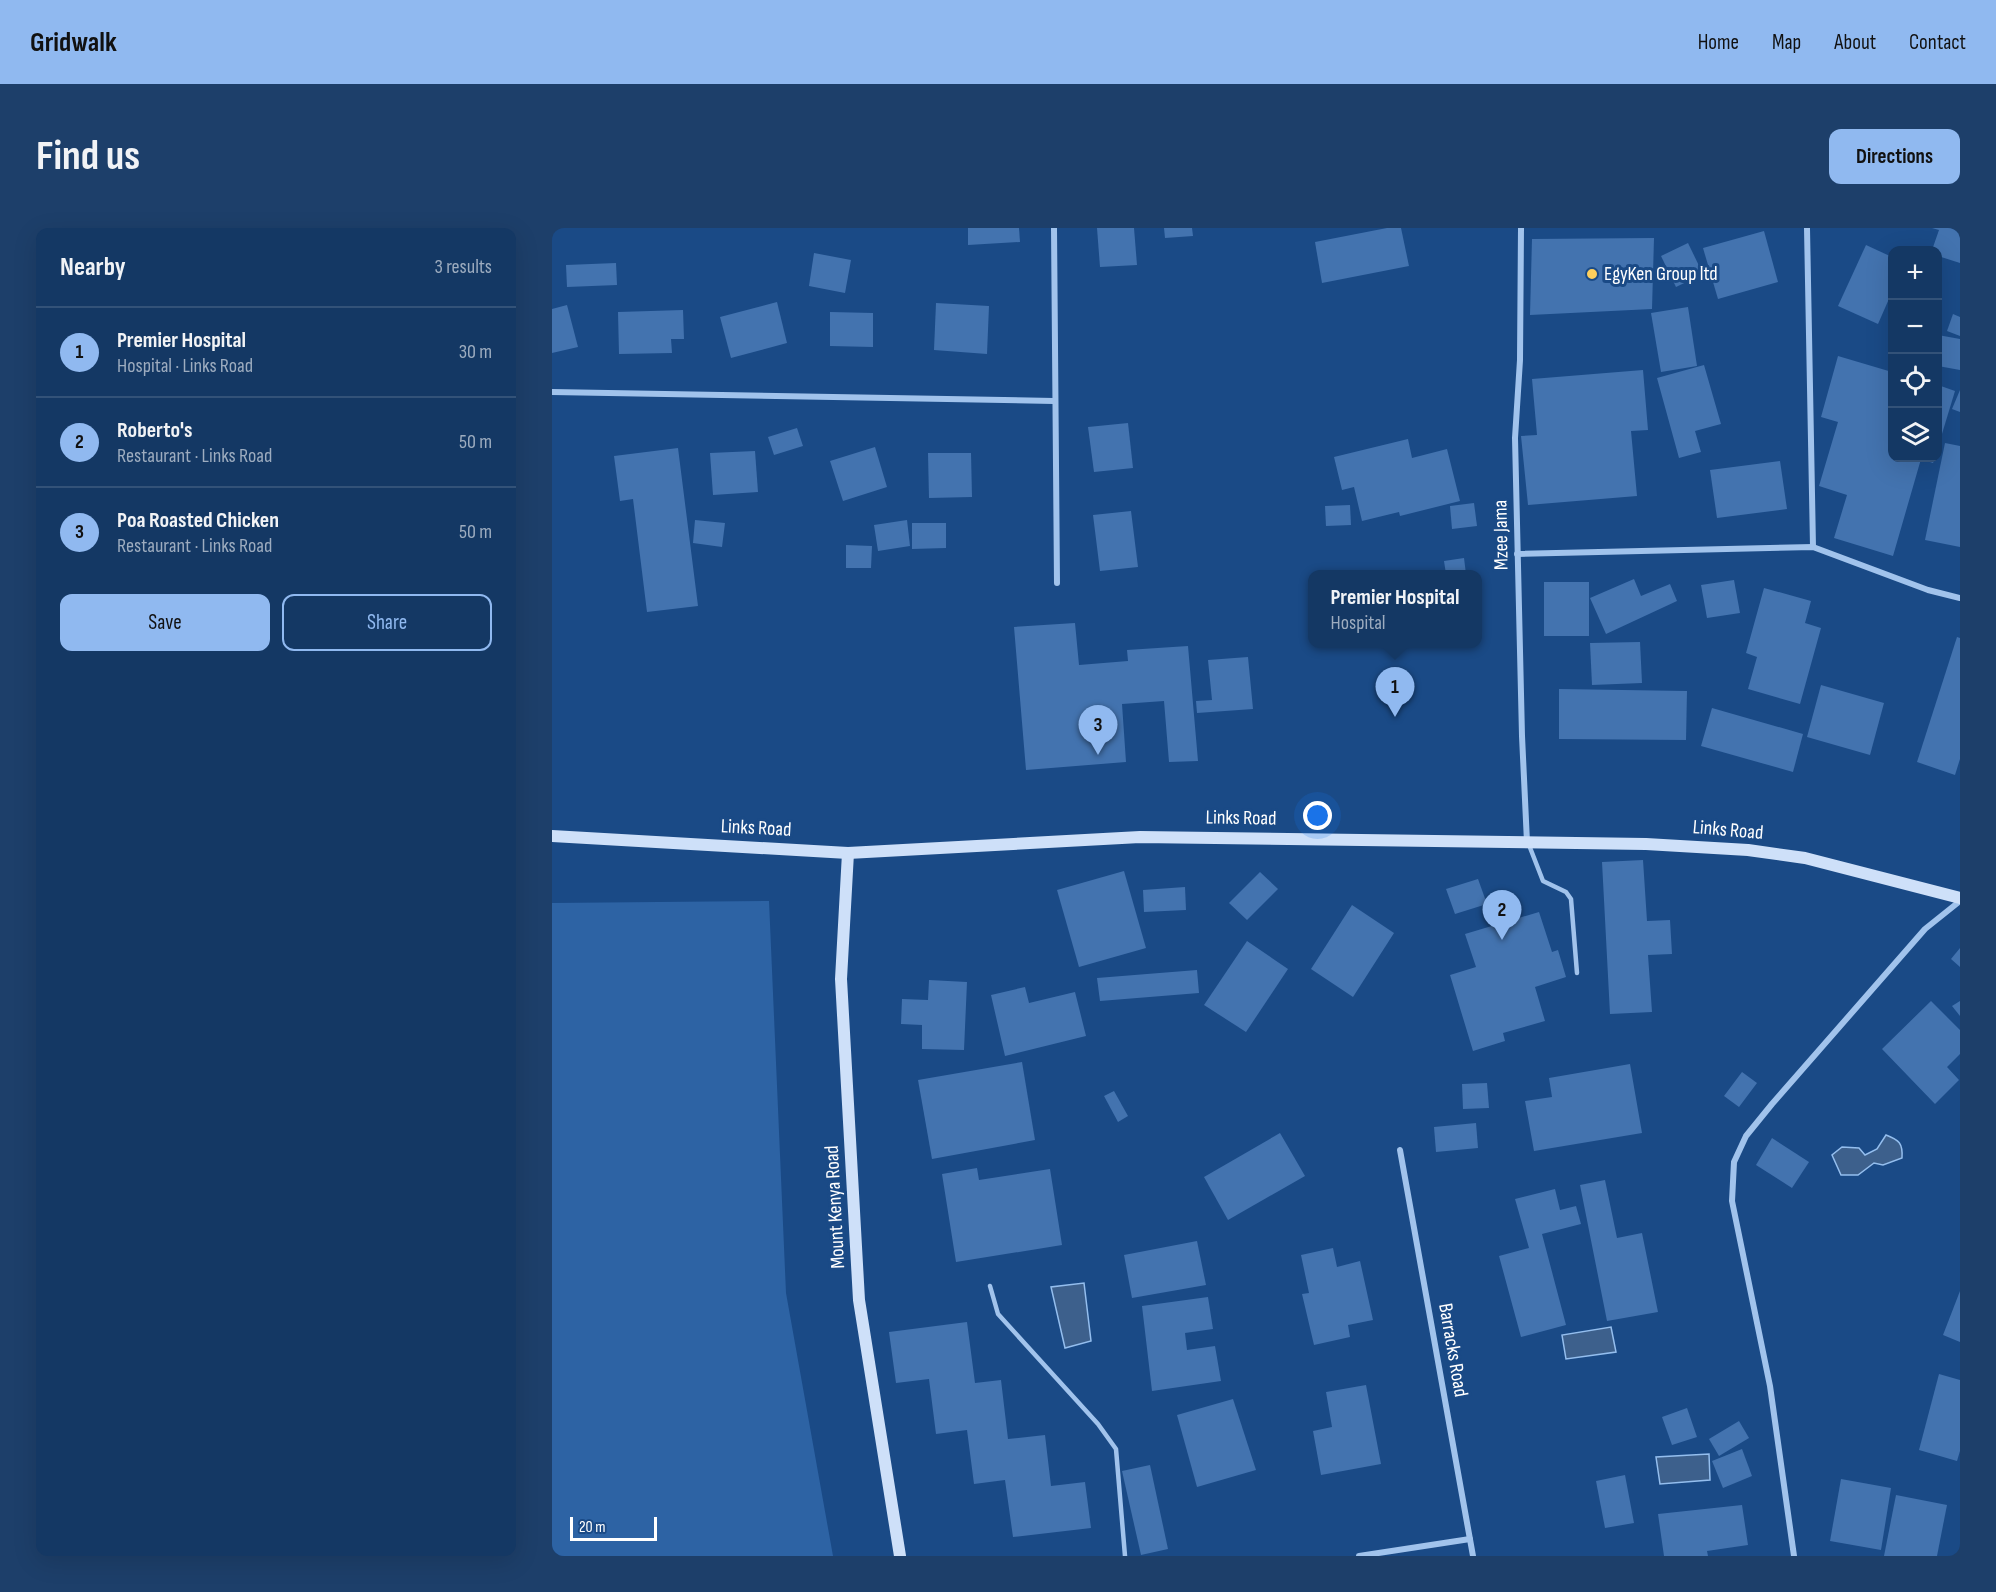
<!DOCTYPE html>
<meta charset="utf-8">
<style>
:root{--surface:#143864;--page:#1d3f6a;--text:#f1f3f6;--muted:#9dacbf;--line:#335278;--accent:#90b9f0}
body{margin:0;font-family:"Sofia Sans Condensed",sans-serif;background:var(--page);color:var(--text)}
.controls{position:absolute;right:18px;top:18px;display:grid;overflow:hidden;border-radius:12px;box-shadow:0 6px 24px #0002}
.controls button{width:54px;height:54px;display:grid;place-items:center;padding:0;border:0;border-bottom:2px solid var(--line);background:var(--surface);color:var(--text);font:30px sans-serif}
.scale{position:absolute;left:18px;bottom:15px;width:87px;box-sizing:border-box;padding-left:6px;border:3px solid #fff;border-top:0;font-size:16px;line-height:21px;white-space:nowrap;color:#fff;-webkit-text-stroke:4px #1a4a86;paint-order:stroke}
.you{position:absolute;left:766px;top:588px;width:21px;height:21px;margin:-15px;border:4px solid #fff;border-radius:50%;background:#1a73e8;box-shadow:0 0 0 9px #1a73e833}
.badge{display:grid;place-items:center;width:39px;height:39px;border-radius:50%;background:var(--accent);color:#111;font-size:20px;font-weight:700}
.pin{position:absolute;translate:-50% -50px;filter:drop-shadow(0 2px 3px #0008)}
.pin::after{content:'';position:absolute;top:32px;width:21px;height:18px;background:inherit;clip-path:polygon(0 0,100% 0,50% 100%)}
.popup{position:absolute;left:756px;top:342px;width:174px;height:78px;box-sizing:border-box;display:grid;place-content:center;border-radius:12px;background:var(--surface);filter:drop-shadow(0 2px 4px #0005);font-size:20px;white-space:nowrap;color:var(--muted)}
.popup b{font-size:22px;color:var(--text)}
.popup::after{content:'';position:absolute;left:50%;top:100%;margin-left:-12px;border:12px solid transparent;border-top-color:var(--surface)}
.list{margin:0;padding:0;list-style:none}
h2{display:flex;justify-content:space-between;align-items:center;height:78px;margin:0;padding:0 24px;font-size:26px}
h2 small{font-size:20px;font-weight:400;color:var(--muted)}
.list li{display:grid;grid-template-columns:39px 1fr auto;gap:18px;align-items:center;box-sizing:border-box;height:90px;padding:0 24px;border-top:2px solid var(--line)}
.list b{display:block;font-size:22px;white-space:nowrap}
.list p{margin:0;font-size:20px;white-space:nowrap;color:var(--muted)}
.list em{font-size:20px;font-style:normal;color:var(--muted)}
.actions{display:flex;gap:12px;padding:18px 24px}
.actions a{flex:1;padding:14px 0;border:2px solid var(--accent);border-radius:12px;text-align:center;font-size:21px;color:var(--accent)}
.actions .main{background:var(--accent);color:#111}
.icon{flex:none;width:33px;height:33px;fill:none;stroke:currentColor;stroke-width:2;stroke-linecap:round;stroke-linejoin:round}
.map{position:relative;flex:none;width:1408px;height:1328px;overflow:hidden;border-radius:12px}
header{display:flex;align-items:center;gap:36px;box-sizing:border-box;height:84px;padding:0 30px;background:var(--accent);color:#111}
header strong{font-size:28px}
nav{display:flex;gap:33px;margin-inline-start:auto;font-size:21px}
.intro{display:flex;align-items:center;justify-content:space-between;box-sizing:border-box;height:144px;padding:0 36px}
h1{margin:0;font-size:42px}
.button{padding:15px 27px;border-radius:12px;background:var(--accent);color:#111;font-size:21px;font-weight:700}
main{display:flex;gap:36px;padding:0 36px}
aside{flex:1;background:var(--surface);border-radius:12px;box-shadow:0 6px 24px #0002}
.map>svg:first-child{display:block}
.green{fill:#2d63a4}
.water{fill:#3d608c;stroke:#94beee;stroke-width:1.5}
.building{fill:#4373af}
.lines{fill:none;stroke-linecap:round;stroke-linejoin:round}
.service{stroke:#a1c3ec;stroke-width:4.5}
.minor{stroke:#a1c3ec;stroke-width:6}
.secondary{stroke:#cee0f9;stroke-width:12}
.poi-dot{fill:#fecf5d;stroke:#1a4a86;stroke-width:2}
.labels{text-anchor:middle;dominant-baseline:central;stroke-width:6;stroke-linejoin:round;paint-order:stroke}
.poi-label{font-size:20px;fill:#fff;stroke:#1a4a86;text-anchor:start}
.street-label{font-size:20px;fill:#fff;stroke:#1a4a86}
</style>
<header>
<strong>Gridwalk</strong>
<nav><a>Home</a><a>Map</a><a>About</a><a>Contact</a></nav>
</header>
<div class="intro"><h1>Find us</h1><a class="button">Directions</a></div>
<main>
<aside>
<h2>Nearby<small>3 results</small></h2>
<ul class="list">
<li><span class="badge">1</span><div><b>Premier Hospital</b><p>Hospital · Links Road</p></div><em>30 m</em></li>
<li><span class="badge">2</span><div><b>Roberto's</b><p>Restaurant · Links Road</p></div><em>50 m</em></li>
<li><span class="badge">3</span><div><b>Poa Roasted Chicken</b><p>Restaurant · Links Road</p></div><em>50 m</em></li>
</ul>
<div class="actions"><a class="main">Save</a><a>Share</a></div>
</aside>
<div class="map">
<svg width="1408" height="1328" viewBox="0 0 1408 1328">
<rect width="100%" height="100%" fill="#1a4a86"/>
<path class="green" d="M217,673L234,1065L281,1328H0V675Z"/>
<g class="water">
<path d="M1334,907C1347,912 1351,915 1350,930L1331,937L1322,935L1306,947H1289L1280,927L1290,919L1307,920L1313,927L1325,921Z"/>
<path d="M532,1055L539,1113L513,1120L499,1059Z"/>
<path d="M1059,1099L1064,1124L1014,1131L1010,1107Z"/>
<path d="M1157,1226L1158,1252L1108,1256L1104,1229Z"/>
</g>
<g class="building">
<path d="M416,0H467L468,14L416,17Z"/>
<path d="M545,0H582L585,37L548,39Z"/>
<path d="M612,0H640L641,8L613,10Z"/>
<path d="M835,0H849L857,38L770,55L763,14Z"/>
<path d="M1380,0H1408V35L1386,28V22H1380L1387,2Z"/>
<path d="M1212,3L1226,54L1166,71L1151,20Z"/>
<path d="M1102,10L1100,81L978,87L980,11Z"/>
<path d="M1136,15L1151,46L1124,59L1109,28Z"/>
<path d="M1314,17L1340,29V64L1326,96L1286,78Z"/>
<path d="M262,25L299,32L293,65L257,58Z"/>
<path d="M64,35L65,57L15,59L14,37Z"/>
<path d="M225,74L235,115L179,130L168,89Z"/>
<path d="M384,75L437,78L435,126L382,122Z"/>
<path d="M15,77L26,119L0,125V81Z"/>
<path d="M1136,79L1145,138L1109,144L1099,85Z"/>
<path d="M131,82L132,111H119L120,125L67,126L66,84Z"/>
<path d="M278,84L321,85V119L278,118Z"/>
<path d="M1401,86L1408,89V108L1395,103Z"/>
<path d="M1386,107L1408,111V142L1386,138Z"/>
<path d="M1286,128L1340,144V230H1383L1381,235L1369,231L1341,328L1282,310L1295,267L1267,258L1286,194L1269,189Z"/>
<path d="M1152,137L1169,196L1143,203L1149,224L1127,230L1105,150Z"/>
<path d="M1091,142L1096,202L1079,203L1085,268L976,277L969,208L985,207L980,151Z"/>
<path d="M1386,157L1403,163L1386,219Z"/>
<path d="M1408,162V184L1400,181Z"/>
<path d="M576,195L581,240L542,244L536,199Z"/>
<path d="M245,200L251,218L222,227L216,209Z"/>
<path d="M856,211L860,230L895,221L908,273L848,288L847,284L810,293L802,259L790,262L782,229Z"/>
<path d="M1393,215L1408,218V319L1373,312Z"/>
<path d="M323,219L335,259L291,273L278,233Z"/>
<path d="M126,220L146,378L95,384L81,271L68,273L62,228Z"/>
<path d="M203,223L206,264L161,267L158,225Z"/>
<path d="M376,225H419L420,269L377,270Z"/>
<path d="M1228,233L1235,281L1165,290L1158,242Z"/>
<path d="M922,275L925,298L900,301L898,278Z"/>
<path d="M798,277L799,297L774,298L773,278Z"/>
<path d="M579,283L586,339L548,343L541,287Z"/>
<path d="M143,292L173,295L170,319L141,315Z"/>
<path d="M355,292L358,318L326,323L322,297Z"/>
<path d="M360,295H394V320L360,321Z"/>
<path d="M294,317L320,318L319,340H294Z"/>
<path d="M912,330L914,346H894L892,333Z"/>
<path d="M1082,351L1089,368L1118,356L1125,373L1054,406L1038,370Z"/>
<path d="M1182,352L1188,385L1155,390L1149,357Z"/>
<rect x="992" y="354" width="45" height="54"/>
<path d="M1212,360L1259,373L1253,395L1269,400L1248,476L1196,461L1205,429L1194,425Z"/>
<path d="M523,395L527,437L576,433L575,422L636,418L646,533L617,534L612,473L570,476L574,534L474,542L462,399Z"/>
<path d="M1405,409L1408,410V531L1403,547L1365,534Z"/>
<path d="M1088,414L1090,455L1040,457L1038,415Z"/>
<path d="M696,429L701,481L645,485L644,473L660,472L656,432Z"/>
<path d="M1269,457L1332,475L1318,527L1255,509Z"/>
<path d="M1007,461L1135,463L1134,512L1007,511Z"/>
<path d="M1160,480L1251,506L1241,544L1149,518Z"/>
<path d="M1091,632L1095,693L1118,692L1120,726L1096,727L1100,784L1058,786L1050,634Z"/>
<path d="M572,643L594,720L527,739L505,662Z"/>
<path d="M708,644L726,661L695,692L677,675Z"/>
<path d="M926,651L935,676L903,686L894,661Z"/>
<path d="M633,659L634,682L592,684L591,662Z"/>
<path d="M800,677L842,705L801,769L759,741Z"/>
<path d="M987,684L1000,724L1006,722L1014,749L983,759L993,793L951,805L953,813L921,823L898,747L924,739L913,706Z"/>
<path d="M695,713L736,741L694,804L652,777Z"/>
<path d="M1408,720V739L1399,731Z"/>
<path d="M645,742L647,765L548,773L545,750Z"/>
<path d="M377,752L415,754L412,822L370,821V797L349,796L350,771L376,772Z"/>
<path d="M473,759L477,775L523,764L534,808L453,828L439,767Z"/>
<path d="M1379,773L1408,802V826L1395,839L1407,852L1383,876L1330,821Z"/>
<path d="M1408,773V788L1400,778Z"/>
<path d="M470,834L483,912L380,931L366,852Z"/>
<path d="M1078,836L1090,905L982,923L973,873L1000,869L997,850Z"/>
<path d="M1190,844L1205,855L1187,879L1172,868Z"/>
<path d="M935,855L937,880L911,881L910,856Z"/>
<path d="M562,863L576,888L566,894L552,868Z"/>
<path d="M924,895L926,920L884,924L882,899Z"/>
<path d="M728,905L753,948L676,992L652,949Z"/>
<path d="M1220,910L1257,934L1240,960L1204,937Z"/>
<path d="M425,940L427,952L498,941L510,1017L404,1034L390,946Z"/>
<path d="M1053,952L1065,1010L1090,1005L1106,1084L1055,1093L1028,957Z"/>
<path d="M1003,961L1008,982L1024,978L1029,996L990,1006L1014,1097L969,1109L947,1028L977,1020L963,971Z"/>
<path d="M645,1013L654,1057L580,1070L572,1027Z"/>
<path d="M781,1020L785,1039L808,1033L821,1092L796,1097L798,1109L762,1117L750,1066L757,1065L749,1027Z"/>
<path d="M1408,1063V1114L1391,1107Z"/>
<path d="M656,1069L661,1101L633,1105L635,1122L663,1118L669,1153L600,1163L590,1078Z"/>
<path d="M415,1094L423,1155L449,1152L456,1211L493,1207L499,1258L533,1254L539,1300L461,1309L453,1252L422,1256L415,1202L384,1206L377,1151L344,1155L337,1104Z"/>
<path d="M1387,1146L1408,1152V1223L1405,1233L1367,1222Z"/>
<path d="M814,1157L829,1236L769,1247L761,1203L780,1199L774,1164Z"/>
<path d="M681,1171L704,1242L645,1259L625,1187Z"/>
<path d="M1135,1180L1145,1209L1120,1217L1110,1189Z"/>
<path d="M1187,1193L1197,1210L1167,1228L1157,1211Z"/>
<path d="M1190,1221L1200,1248L1171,1260L1160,1233Z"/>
<path d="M598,1237L616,1321L589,1327L570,1243Z"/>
<path d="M1073,1247L1082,1295L1053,1300L1044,1253Z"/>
<path d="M1289,1251L1339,1260L1329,1322L1278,1313Z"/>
<path d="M1344,1267L1395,1277L1385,1328H1332Z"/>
<path d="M1190,1277L1196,1317L1155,1323L1156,1328H1112L1106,1286Z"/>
</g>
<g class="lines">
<g class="service">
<path d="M977,617L991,653L1014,664L1019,671L1025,745"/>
<path d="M438,1058L446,1086L546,1196L564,1221L573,1328"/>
</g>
<g class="minor">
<path d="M502,0L505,355"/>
<path d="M969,0L968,132L963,210L970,508L975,614"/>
<path d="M1255,0L1261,319"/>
<path d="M0,164L502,173"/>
<path d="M965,326L1261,319L1376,362L1408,370"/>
<path d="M848,922L921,1328"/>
<path d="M807,1328L918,1311"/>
<path d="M1242,1328L1218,1158L1180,973L1182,934L1194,908L1220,876L1373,701L1408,673"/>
</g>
<g class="secondary">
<path d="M0,608L296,625L588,609L1094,616L1196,622L1253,630L1408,670"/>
<path d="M296,625L289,751L307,1072L348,1328"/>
</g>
</g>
<circle class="poi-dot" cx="1040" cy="46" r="6"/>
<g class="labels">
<g class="poi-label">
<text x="1052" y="46">EgyKen Group ltd</text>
</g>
<g class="street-label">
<text transform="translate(949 307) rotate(-91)">Mzee Jama</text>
<text transform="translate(689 590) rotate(1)">Links Road</text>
<text transform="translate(204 600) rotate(3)">Links Road</text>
<text transform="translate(1176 602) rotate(5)">Links Road</text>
<text transform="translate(283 979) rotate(-93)">Mount Kenya Road</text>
<text transform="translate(901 1122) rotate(80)">Barracks Road</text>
</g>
</g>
</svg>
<div class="controls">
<button>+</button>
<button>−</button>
<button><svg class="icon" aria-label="locate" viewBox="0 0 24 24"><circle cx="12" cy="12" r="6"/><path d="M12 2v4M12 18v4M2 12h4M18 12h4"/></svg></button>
<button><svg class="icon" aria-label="layers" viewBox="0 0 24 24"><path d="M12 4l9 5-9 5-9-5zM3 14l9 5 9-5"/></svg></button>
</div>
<div class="scale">20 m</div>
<div class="you"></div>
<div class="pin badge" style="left:843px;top:489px">1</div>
<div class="popup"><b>Premier Hospital</b>Hospital</div>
<div class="pin badge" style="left:950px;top:712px">2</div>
<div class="pin badge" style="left:546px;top:527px">3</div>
</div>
</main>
